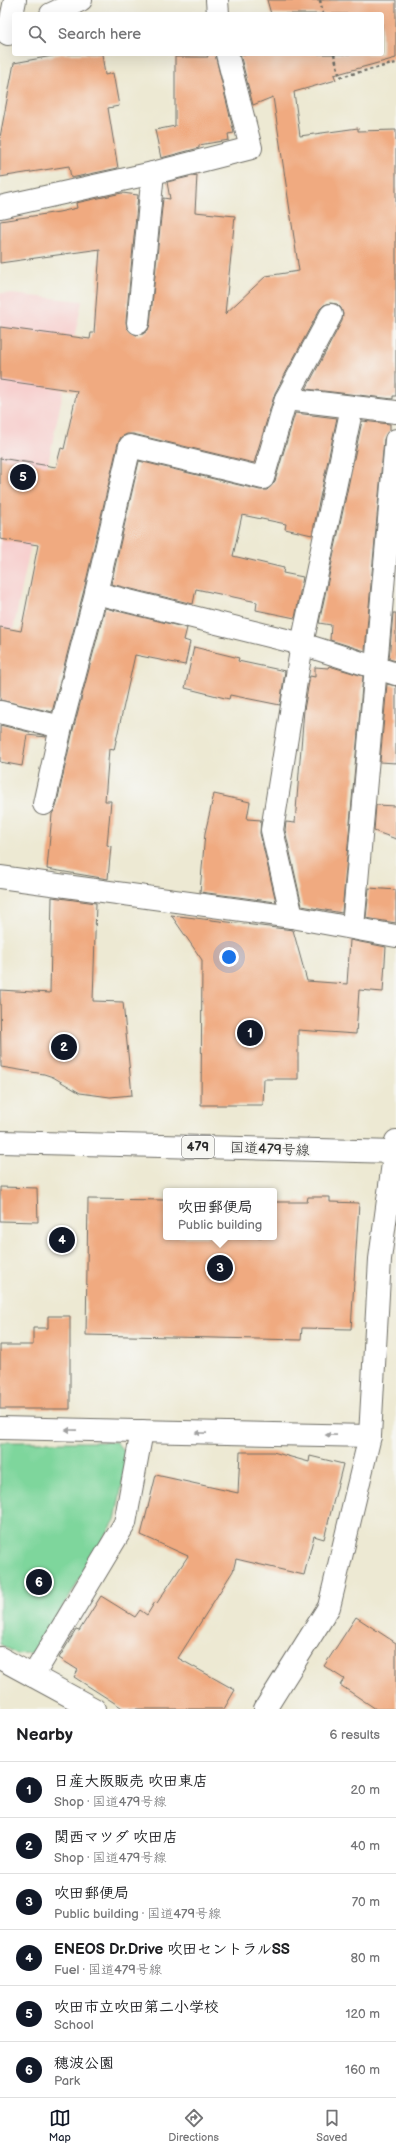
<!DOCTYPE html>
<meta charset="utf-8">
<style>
:root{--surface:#fff;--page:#f6f6f6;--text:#202124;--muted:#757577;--line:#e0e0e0;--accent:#111827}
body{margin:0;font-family:"Balsamiq Sans","Klee One",sans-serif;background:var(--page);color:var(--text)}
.you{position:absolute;left:229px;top:957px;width:14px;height:14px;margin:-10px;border:3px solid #fff;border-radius:50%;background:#1a73e8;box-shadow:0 0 0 6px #1a73e833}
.badge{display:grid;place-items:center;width:26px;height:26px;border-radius:50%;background:var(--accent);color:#fff;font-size:13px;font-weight:700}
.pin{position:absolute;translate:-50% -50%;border:2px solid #fff;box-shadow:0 1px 4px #0006}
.popup{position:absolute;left:163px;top:1188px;width:114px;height:52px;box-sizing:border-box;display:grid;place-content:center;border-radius:4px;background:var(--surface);filter:drop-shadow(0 1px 3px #0005);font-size:13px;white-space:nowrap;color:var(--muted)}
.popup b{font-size:15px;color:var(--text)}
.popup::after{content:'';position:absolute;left:50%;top:100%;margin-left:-8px;border:8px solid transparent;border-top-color:var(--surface)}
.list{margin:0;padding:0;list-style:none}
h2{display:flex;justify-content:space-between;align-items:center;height:52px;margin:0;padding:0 16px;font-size:17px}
h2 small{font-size:13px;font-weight:400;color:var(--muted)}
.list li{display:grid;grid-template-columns:26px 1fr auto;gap:12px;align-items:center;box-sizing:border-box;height:56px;padding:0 16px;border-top:1px solid var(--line)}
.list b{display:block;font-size:15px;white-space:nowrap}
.list p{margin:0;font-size:13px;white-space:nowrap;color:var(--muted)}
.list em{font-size:13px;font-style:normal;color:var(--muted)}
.icon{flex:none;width:22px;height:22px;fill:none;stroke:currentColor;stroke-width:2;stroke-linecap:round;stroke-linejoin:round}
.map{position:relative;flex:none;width:396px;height:1709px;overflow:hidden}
.search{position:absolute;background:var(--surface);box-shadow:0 4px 16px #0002;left:12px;right:12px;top:12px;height:44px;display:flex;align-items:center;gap:10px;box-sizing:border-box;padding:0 14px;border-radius:4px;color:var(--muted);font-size:15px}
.sheet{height:388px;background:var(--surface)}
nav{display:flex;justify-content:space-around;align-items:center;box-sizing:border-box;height:56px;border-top:1px solid var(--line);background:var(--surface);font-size:11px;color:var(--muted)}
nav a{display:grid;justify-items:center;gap:2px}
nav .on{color:var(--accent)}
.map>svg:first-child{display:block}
.built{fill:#f7d0cf}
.green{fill:#7ed69c;stroke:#548064}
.building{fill:#f0aa80}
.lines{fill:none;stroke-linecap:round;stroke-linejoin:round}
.minor-casing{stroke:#6f6e66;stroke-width:24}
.highway-casing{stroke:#6f6e66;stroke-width:24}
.path{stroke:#6f6e66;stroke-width:2.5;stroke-dasharray:3 3;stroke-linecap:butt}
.minor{stroke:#fff;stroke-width:22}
.highway{stroke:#fff;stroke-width:22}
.oneway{fill:#a0a0a0}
.labels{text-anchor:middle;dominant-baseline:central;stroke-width:4;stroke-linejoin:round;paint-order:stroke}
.shield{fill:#f6f6f2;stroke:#686867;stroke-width:1}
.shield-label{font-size:13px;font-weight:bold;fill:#2b2b2b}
.street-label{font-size:14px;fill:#2b2b2b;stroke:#f6f6f2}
</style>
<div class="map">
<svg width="396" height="1709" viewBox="0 0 396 1709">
<rect width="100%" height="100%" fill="#f6f6f2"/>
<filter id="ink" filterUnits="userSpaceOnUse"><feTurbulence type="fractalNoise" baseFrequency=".025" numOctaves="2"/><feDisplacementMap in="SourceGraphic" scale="8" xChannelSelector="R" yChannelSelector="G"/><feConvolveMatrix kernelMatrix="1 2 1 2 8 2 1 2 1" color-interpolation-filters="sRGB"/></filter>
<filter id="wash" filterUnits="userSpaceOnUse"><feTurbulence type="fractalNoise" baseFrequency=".012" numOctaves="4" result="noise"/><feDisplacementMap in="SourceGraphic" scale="16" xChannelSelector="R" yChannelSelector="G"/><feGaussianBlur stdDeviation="0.9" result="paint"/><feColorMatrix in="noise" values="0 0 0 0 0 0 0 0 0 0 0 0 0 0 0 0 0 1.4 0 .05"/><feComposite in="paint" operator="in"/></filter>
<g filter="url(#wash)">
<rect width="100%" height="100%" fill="#ede9d3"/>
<path class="built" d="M0,293L82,301L8,655L0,653Z"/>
<path class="green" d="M0,1442H116L128,1456L115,1520L36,1652L17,1654L0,1644Z"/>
<g id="blocks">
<g class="building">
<path d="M267,0H396V58L334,75L336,80L294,92L300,136L358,128V131L396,130V396H393V399L306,389L342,321L343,314L341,308L337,304L330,303L324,305L320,309L275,393L254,463L133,434H127L121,437L118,443L84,590L52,712L0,700V627L21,631L38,545L0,539V458L56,467L61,448L64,449L77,391L0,380V327L90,339L91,333H94L100,249L0,263V221L59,212L77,208L76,203L122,193L138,195L126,322L127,328L136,335L143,334L148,330L150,324L163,198L170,199L167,182L197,175L195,212L235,216L225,314L266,276L299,271L273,97L253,105L240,54H382V14H271Z"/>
<path d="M63,54H102L105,75L113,73L119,106L108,108L118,168L71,178L69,166L0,177V137L14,63Z"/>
<path d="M207,54H215L234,133L228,134L229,140L199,145V148L161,158L155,130L175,126V57H208Z"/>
<path d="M295,413L337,418L312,535L285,529L286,524L242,515L233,556L284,568L283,573L303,577L295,618L256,610L257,602L196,589L193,604L111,584L139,461L260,490H267L275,481Z"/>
<path d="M362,421L390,424V430L384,439L365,651L330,640L331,625L319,623Z"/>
<path d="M105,608L187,628L184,640L190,642L185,665L135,655L114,750L109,749L105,801H111L107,845L111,846L108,879L47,869L52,814L56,807L73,730Z"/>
<path d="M393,613H396V661L389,659Z"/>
<path d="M194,647L239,658L238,661L285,671L280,705L230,695L229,699L185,688Z"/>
<path d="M329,666L363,676L342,913L302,906L285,830L286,822L295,823L304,710L310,676L315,677V667L328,668Z"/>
<path d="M387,684L396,686V763L380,762Z"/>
<path d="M0,725L46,736V737L27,735L22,766L0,762Z"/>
<path d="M214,794L250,802L247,819L261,820L260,833L276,902L200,892L205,833Z"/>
<path d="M376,805L396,806V839L374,831Z"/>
<path d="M369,888L396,890V923L366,918Z"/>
<path d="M52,897L96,903L93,1001L123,1002L132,1095L110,1097L80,1093L53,1077L44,1074L1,1067L0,990L50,993Z"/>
<path d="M171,915L293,930L307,981L347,984L350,940L386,947L383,992L359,990L356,1034L298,1030V1079H264L263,1105H201L202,960Z"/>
<path d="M0,1187L37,1188L38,1222L0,1221Z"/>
<path d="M308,1197H330V1202L359,1203L351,1329L302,1328L301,1340L86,1335L88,1199L166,1200V1237H274V1202H307Z"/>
<path d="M48,1316H70V1409H0V1345H33V1328H48Z"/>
<path d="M240,1452H273L309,1462L310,1456L343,1464L324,1539L314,1536L304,1575L236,1559L233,1571L178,1658L235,1690L224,1709H124L74,1677L78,1670L59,1658L76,1630L79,1631L101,1596L135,1617L140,1610L147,1615L155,1602L157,1603L188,1556L141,1535L156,1475L238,1493Z"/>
<path d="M356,1617L396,1643V1709H376L340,1685L344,1679L324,1666Z"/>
</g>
</g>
</g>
<g filter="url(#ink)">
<use href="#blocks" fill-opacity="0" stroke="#6f6e66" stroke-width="1"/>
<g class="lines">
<defs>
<g id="minor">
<path d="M217,0L218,14"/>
<path d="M51,14L81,0"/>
<path d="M8,34L15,0"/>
<path d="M0,207L153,173"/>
<path d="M138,323L153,173L251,148L227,54"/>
<path d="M286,399L396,412"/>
<path d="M96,593L302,644L396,674"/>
<path d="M0,712L61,727L96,593L130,446L263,478L286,399L331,315"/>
<path d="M44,804L61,727"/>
<path d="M0,877L292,917L396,936"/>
<path d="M292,917L272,830L302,644L352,407"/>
<path d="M353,927L396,440"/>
<path d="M0,1428L370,1436"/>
<path d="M0,1658L94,1709"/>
<path d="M33,1676L125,1523L142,1431"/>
<path d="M265,1709L329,1607L370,1436L380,1259L396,1141"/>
</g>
<path id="highway" d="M0,1142L396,1152"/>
</defs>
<use href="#minor" class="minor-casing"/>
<use href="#highway" class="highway-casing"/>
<g class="path">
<path d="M320,0L323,14"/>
<path d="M334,54L340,77L396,63"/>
</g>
<use href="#minor" class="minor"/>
<use href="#highway" class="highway"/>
</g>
<defs><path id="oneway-solid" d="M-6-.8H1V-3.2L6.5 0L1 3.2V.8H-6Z"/></defs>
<g class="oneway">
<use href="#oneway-solid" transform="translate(71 1430) rotate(-179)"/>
<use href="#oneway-solid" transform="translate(201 1433) rotate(-179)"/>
<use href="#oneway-solid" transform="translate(331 1435) rotate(-179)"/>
</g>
</g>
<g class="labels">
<rect class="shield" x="182" y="1136" width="32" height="22" rx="3"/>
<g class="shield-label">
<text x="198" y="1147">479</text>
</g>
<g class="street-label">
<text transform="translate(270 1149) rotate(2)">国道479号線</text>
</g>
</g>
</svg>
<div class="you"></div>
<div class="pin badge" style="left:250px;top:1033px">1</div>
<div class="pin badge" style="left:64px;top:1047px">2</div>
<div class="pin badge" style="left:220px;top:1268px">3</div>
<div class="popup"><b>吹田郵便局</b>Public building</div>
<div class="pin badge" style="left:62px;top:1240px">4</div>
<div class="pin badge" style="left:23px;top:477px">5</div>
<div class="pin badge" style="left:39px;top:1582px">6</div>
<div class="search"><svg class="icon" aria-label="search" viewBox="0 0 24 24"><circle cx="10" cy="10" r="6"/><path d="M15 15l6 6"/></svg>Search here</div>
</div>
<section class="sheet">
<h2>Nearby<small>6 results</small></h2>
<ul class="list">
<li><span class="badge">1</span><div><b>日産大阪販売 吹田東店</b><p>Shop · 国道479号線</p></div><em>20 m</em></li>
<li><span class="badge">2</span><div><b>関西マツダ 吹田店</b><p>Shop · 国道479号線</p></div><em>40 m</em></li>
<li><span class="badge">3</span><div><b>吹田郵便局</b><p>Public building · 国道479号線</p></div><em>70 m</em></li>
<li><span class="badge">4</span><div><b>ENEOS Dr.Drive 吹田セントラルSS</b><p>Fuel · 国道479号線</p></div><em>80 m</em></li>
<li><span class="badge">5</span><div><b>吹田市立吹田第二小学校</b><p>School</p></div><em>120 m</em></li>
<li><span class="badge">6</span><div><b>穂波公園</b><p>Park</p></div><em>160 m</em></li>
</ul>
</section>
<nav>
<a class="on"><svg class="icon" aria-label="map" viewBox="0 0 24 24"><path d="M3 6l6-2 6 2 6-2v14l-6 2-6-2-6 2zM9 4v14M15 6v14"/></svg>Map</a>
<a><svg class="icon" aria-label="directions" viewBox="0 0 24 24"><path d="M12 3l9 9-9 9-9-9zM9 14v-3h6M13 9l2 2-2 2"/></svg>Directions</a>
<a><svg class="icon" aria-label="saved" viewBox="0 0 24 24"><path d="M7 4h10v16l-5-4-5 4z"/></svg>Saved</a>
</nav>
